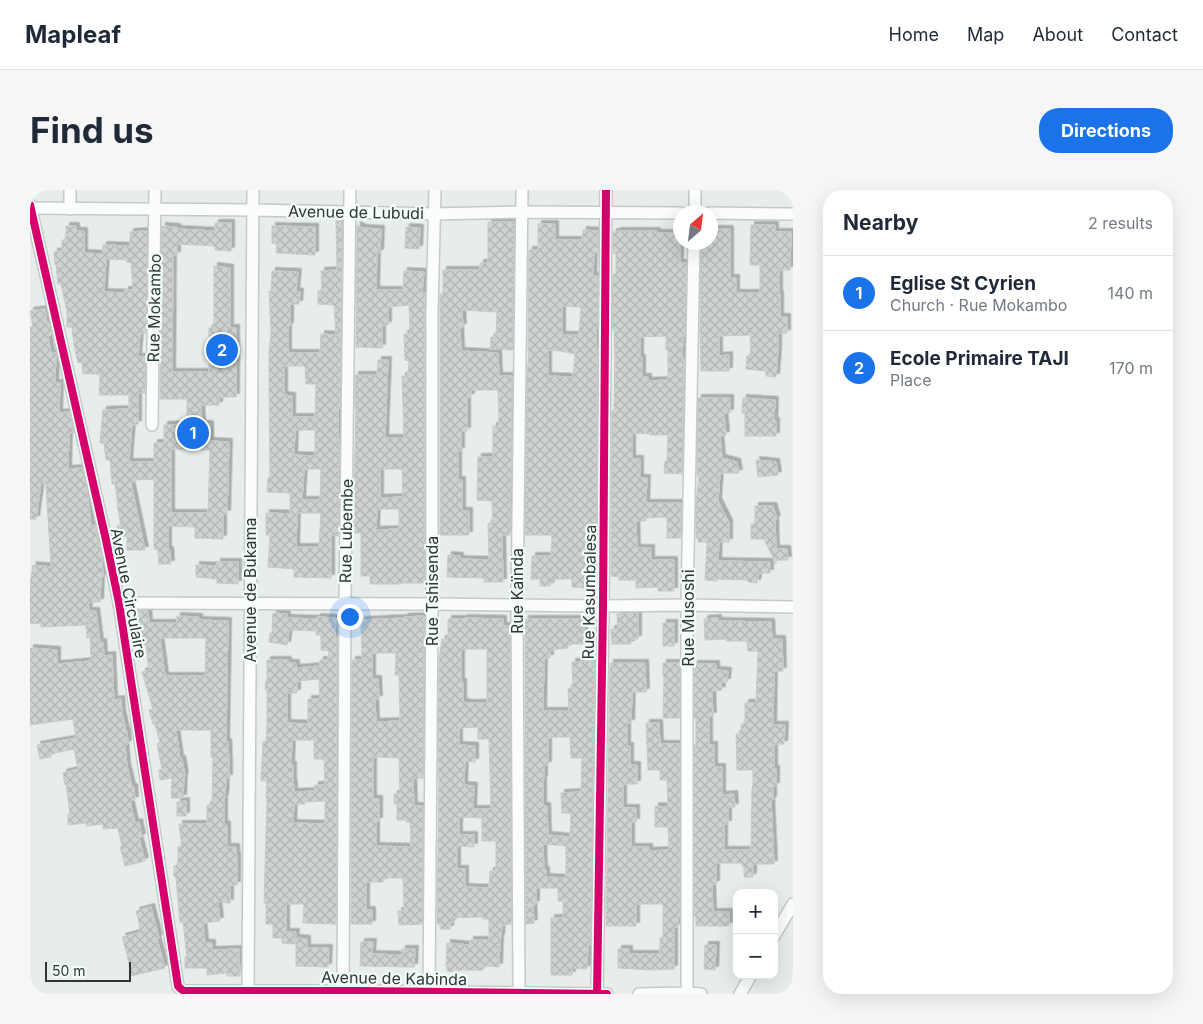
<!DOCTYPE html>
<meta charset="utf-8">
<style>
:root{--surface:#fff;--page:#f6f6f7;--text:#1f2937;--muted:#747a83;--line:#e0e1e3;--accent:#1a73e8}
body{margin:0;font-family:Inter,sans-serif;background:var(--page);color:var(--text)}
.controls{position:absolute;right:15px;bottom:15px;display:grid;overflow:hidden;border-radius:10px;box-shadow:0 5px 20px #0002}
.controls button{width:45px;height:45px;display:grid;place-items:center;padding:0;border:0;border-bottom:1px solid var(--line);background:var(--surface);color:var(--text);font:25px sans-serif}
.compass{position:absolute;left:643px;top:15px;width:45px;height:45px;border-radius:50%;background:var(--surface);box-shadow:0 5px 20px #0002;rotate:28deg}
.scale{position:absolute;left:15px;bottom:12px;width:86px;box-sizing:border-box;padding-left:5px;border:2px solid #313634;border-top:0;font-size:14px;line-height:18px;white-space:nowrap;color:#313634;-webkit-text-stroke:4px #f1fdf8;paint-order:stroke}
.you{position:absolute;left:319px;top:426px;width:18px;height:18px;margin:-12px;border:4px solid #fff;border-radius:50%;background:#1a73e8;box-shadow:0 0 0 8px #1a73e833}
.badge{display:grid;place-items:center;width:32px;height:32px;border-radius:50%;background:var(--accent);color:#fff;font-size:16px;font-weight:700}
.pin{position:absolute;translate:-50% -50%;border:2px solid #fff;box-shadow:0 1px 5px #0006}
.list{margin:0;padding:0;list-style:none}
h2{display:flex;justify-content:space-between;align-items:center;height:65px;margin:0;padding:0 20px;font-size:21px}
h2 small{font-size:16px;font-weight:400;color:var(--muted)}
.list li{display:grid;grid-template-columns:32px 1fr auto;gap:15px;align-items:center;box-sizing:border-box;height:75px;padding:0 20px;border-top:1px solid var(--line)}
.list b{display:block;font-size:19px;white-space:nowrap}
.list p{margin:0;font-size:16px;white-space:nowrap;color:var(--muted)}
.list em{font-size:16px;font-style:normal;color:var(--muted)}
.map{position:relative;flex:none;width:763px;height:804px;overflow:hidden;border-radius:20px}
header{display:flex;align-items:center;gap:30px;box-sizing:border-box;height:70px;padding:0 25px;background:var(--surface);border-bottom:1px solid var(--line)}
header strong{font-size:24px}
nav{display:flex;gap:28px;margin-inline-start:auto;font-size:18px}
.intro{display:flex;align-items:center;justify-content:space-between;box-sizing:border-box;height:120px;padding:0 30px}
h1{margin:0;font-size:35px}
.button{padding:12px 22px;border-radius:20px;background:var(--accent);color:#fff;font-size:18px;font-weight:700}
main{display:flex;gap:30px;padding:0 30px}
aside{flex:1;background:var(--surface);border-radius:20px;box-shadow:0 5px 20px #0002}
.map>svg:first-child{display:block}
.building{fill:url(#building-cross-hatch);stroke:#c7cac8;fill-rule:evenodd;filter:url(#shadow)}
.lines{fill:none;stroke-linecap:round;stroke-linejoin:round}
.minor-casing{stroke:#c5c9c7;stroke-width:14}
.minor{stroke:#fbfcfc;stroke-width:11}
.cycleway-casing{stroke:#f1fdf8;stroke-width:11}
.cycleway{stroke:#d6006c;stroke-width:8}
.labels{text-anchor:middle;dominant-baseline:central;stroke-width:4.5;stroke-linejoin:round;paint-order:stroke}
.street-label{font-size:16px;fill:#313634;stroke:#f1fdf8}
</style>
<header>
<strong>Mapleaf</strong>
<nav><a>Home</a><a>Map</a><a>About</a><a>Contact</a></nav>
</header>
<div class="intro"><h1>Find us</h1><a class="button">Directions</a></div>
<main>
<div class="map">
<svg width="763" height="804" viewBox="0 0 763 804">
<defs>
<pattern id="building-cross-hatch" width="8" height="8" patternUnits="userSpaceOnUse" patternTransform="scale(1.25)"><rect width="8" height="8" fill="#cfd3d0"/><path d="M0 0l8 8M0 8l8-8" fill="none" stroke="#b2b6b3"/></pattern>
<filter id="shadow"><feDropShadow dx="3.5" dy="-3.5" stdDeviation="0" flood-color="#0004"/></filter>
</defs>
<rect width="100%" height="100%" fill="#e7edea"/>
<g class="building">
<path d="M306,31H312L310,218H308L309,269L308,346L301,345V388L264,387V379L238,377L240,345H236V323L267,324L266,357H289L291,323H260V303L237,302L238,288H240L239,198V163L241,142L239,101H241L242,81L268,82L266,101L270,102L269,114H260V136H258V163H290L291,144L306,145L304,115L288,114V101H292L291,81L307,80ZM254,176H275L276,194H286L285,227H262V206L254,205ZM265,240H285V266L264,265ZM274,279H291L290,310H272Z"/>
<path d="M458,32H484L483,160L460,159L461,147H466L467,122L432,120L433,137H430L431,161L468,163L469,186H482L480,345H472L473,392H454V388L417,387L418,365L430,366V369L459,370L458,333H463L462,311L447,310L448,267H463V236H469L468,200H441V207H437V241H431V261H428V290H432V321H439V345H410V104H413V80H450V73H458Z"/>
<path d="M185,33H201V61L185,60V56L147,54V65H143L142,182H179V138H184V76L200,78V138H206V207H189V215H171L172,234H180V251L199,252L197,324L193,323V349L165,348V337L138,336V360H140L141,374H129L128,360L124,359V289L104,290V292L101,293L115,360H97V346L89,347L87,336L91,335L87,315H88L85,294H82L80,270H76L74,253H70L73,220L99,219V205H69L70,184H53L52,172L48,173L44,155L42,137H37V122L31,94H28L26,74L25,75L24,62L32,61V50H36V36H46V41H54V63L73,64V55L100,56V42L117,41L116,143H110L108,167H115V203H108V234L102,235L99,272H124V253H134V235L157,234V209H130L132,36L147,37V39L185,41ZM76,69L97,70V72L101,73L103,100H95V103L74,102ZM141,259L180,260L178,323H141Z"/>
<path d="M508,34H525V50H552L553,40L568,41V63L564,62L563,86H568V138H566L567,178L566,389H555L554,398L542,397V389H523L520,396H510V389H501L502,366H521L522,345H496L495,344L497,187L499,160H498L499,60H508ZM532,116L551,117L549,145H532ZM518,160L531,161L545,164L543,187L518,186Z"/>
<path d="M327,35L333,38L351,39L350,63H347L346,100H373L374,81L394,82L392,103H395L394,393H370L371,394H340V386H331V343H323L326,218H325V185H347L348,170H358L355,248H374L372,186H378L379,171L375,170L374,144H380L379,115L358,117V135H352V158L326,157ZM350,279H372L373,307L350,308ZM347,319H369V339L346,340Z"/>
<path d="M721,35H745V42H761L760,80H749V104H750V127H757V143H748V161L746,187L736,186V181L716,179L717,166H721L720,145L689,146V166L699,165V181H671L670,143L671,52H680V39H700V88H706V103H730V75H720Z"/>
<path d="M242,36L285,37V65L246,63L247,54L242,53Z"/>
<path d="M376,37L390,38L389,59L375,58Z"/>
<path d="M587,41H627V43H650V73H656L655,146H653L652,169L654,168L652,284L634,283L635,271H637L638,245H620V244L602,243V269H610V288H617L616,313H651V348H637V327L616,328V331H606L607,358H621V370H644V401H628V397L606,398V390H589V387L581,386L582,221H584L585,167L584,139H582L583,85H584V84H586V64L583,63V42H587ZM636,146V160H638V190L618,191V187H612V168H610V147Z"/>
<path d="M15,119L17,134L19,133L22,145L18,146L21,163H26L25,193H30L29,223L39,222L44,243H39L38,279L52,278L57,298L61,336L65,335L68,353H69L72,367L73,387H71L70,412H59L58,433H60L59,421H66L70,453L73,452L74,466L82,465L84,510L91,509L92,523L96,541H97L98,554L95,555L97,576L102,597H104L105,610L100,611L105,633L109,632L112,647L109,648L115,671L95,676L90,656H92L88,638L73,639V634L57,636L56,633L38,635V624H40L36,594L35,595L33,583L48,579L44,559L20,564L21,567L10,569L7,555L46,548L43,529L0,535V458L27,460V474L61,471L60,447L57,448L56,435L11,437V434L0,433V394L3,375L21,377L16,294L11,293L6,329H0V137H3L0,121Z"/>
<path d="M668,208H700V223H694L696,245L690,246L692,268L707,272L709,283H690L688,311L699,333V352H689L688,371L740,372V383H729L727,393L718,392V390L687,389V391L675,390L677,352H668V348H666V313L669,286H667Z"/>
<path d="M713,208L745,210L744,231H746V246H715V223H712Z"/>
<path d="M726,270L746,272L748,285L728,287Z"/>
<path d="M725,316H743L747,329H745L746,359H757L758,370H746V374L734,349H721V334H725Z"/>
<path d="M187,372H208V394L187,393V389L166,387V375L187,376Z"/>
<path d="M104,421H118L119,433H147V426L169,427V430L198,431L196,552H198L199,574V588H196L195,608H194V634L197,635V657H206V665H207V695H200V713L188,712L190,731L173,733L175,753H182V760L209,759L210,786H197V783L177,785V778H155V767H157L153,732H150L146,687H144V676L148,675V657H152L149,634H177V615H182L183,567H181V540H146L150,569H152L155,586H154L153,608H141L142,588L130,590L129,580L132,579L127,554L130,553L125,534H123L119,520L123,519L112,482L119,480L116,455H109L108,439L106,440ZM130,448H176L175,486H135Z"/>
<path d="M243,423L257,424V428L287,429V427L306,428L305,447L307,448L306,734L273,733L274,714H256V742H266L265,754L252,753V748H243V734H236V713H234L237,608H236L237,591H231L233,552H236L237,535V500H235L236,490L237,491V470H258V473H266V478L290,476V470H298L299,461L291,460V445H286L287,441L259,440L257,455L239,452L240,443H242ZM289,489L290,509H278V534L257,533V503H267V491ZM262,550H284V569H294L295,595H285V601L264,602V594H263V575H261ZM295,611V634L263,633L264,614H275V612Z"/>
<path d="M608,423V449H601V454H582L581,439H588L587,424Z"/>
<path d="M394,426L393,588H383L384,616H393L392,734L369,735L368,721H374L373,688H353V692H336V720H342V734H321L322,470H332L331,430L375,428L374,427ZM342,463H366L365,485H369L370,531L346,532L345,509H349L348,489H342ZM343,567L369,568L370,604H364V614H367V630H376V632H380L381,657L346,656V631H349V609H343Z"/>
<path d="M434,428L473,429V436H480L481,734L472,735L471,748H470L469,777L453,776V780H429V782L417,781V776H416L417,753L440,755V750H459V729H453V727L422,728V733H420V739H410V734H407L409,589L408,588L409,471L412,449H418V429H434ZM431,459H457V513H436V512H433V492H431ZM448,537V549H459L461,619H443L444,596L434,595L435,571L445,572V556L429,555V538ZM429,627L452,628V651H466V681H460L459,698L435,697V679H427V656L444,657V645H429Z"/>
<path d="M688,428V431L741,432L742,449H752L753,481H744L743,535H755L754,554H744V579H746V596H743V610H741L744,674H723V687H714V676H712V673H686V694L682,695L683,722H699V736H666V726H664V555H666V528H664V474H686V480L698,481L697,492H691L692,500L682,501L683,526H679V555H684V577H692V605L704,604L705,617H698V634H694V660H721L722,597H723V580H707L706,544H711V534H715V513H726L728,461H718L717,451H696V449L675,450L674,429Z"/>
<path d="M495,429H554V454H538V458L520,460V468H514L513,521H539L538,499L543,498L542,472L563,471V473H565L560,755H558L557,779L542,778V785H521V728H533V711H528V698H506V714H503L504,733L496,734ZM521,547H540L541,568H552L551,602L531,603L532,623H541L540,647L518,645L517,616H513V589H514V575H518V548H521ZM513,654L536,656V688L516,687V680H514Z"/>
<rect x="633" y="433" width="11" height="23"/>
<path d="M580,473H615L616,502H602L601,533H597V556H600V575H607V594H593V618H606V632H601V657H619V661L639,660L638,637H625V616L638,617L637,590H630V580H618L616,533H629L630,554H650V727H648V737H644V779L622,780L588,778V759H599V764H630V748H633V714H606V736H576Z"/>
<path d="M633,473H650V528H633L634,486H633Z"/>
<path d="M156,611V626H147V612Z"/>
<path d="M121,717L129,748L127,749L135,778L101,786L97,764L92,747L110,742L109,737H110L106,721Z"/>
<path d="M266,748L277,749V758H299L298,777L266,776Z"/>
<path d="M331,752H343L342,764L372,765V759H385L384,777L330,776Z"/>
<path d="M675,755H686L685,780L674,779Z"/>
</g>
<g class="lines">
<defs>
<g id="minor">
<path d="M40,0V19"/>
<path d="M0,15L76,350L89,413L148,796L151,799L154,801H330L577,804"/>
<path d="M1,18L223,20L404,24L492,22L650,23"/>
<path d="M665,22V0"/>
<path d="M680,23L763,24"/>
<path d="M122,235L125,0"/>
<path d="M89,413L402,414L573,416L657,415L763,417"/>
<path d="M744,746L763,714"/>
<path d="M218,801L223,0"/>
<path d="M313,801L315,414L320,0"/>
<path d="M399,802L402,414V122L405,0"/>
<path d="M489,803L487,415L492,0"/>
<path d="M657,803V415L664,52"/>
<path d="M567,804L573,416L576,0"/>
<path d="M609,804L657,803L671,804"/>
<path d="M710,804L721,785"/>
</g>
</defs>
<use href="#minor" class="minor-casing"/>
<use href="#minor" class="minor"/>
<defs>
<g id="cycleway">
<path d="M0,15L76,350L89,413L148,796L151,799L154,801H330L577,804"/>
<path d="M567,804L573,416L576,0"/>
</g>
</defs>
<use href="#cycleway" class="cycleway-casing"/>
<use href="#cycleway" class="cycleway"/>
</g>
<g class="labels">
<g class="street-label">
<text transform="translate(326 22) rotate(1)">Avenue de Lubudi</text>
<text transform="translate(124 118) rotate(-89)">Rue Mokambo</text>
<text transform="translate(316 341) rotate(-89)">Rue Lubembe</text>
<text transform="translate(220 400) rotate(-90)">Avenue de Bukama</text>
<text transform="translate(402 401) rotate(-90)">Rue Tshisenda</text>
<text transform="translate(487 401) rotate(-90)">Rue Kaïnda</text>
<text transform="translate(559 402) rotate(-89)">Rue Kasumbalesa</text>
<text transform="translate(99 403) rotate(79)">Avenue Circulaire</text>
<text transform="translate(658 428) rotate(-90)">Rue Musoshi</text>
<text transform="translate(364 788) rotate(1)">Avenue de Kabinda</text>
</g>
</g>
</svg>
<div class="controls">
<button>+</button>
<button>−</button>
</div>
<svg class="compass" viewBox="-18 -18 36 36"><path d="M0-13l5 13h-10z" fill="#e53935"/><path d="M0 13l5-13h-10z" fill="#747a83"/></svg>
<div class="scale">50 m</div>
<div class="you"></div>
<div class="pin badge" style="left:163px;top:243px">1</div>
<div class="pin badge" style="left:192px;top:160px">2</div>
</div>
<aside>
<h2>Nearby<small>2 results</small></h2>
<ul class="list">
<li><span class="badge">1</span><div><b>Eglise St Cyrien</b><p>Church · Rue Mokambo</p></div><em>140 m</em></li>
<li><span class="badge">2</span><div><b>Ecole Primaire TAJI</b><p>Place</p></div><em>170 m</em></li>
</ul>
</aside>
</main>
